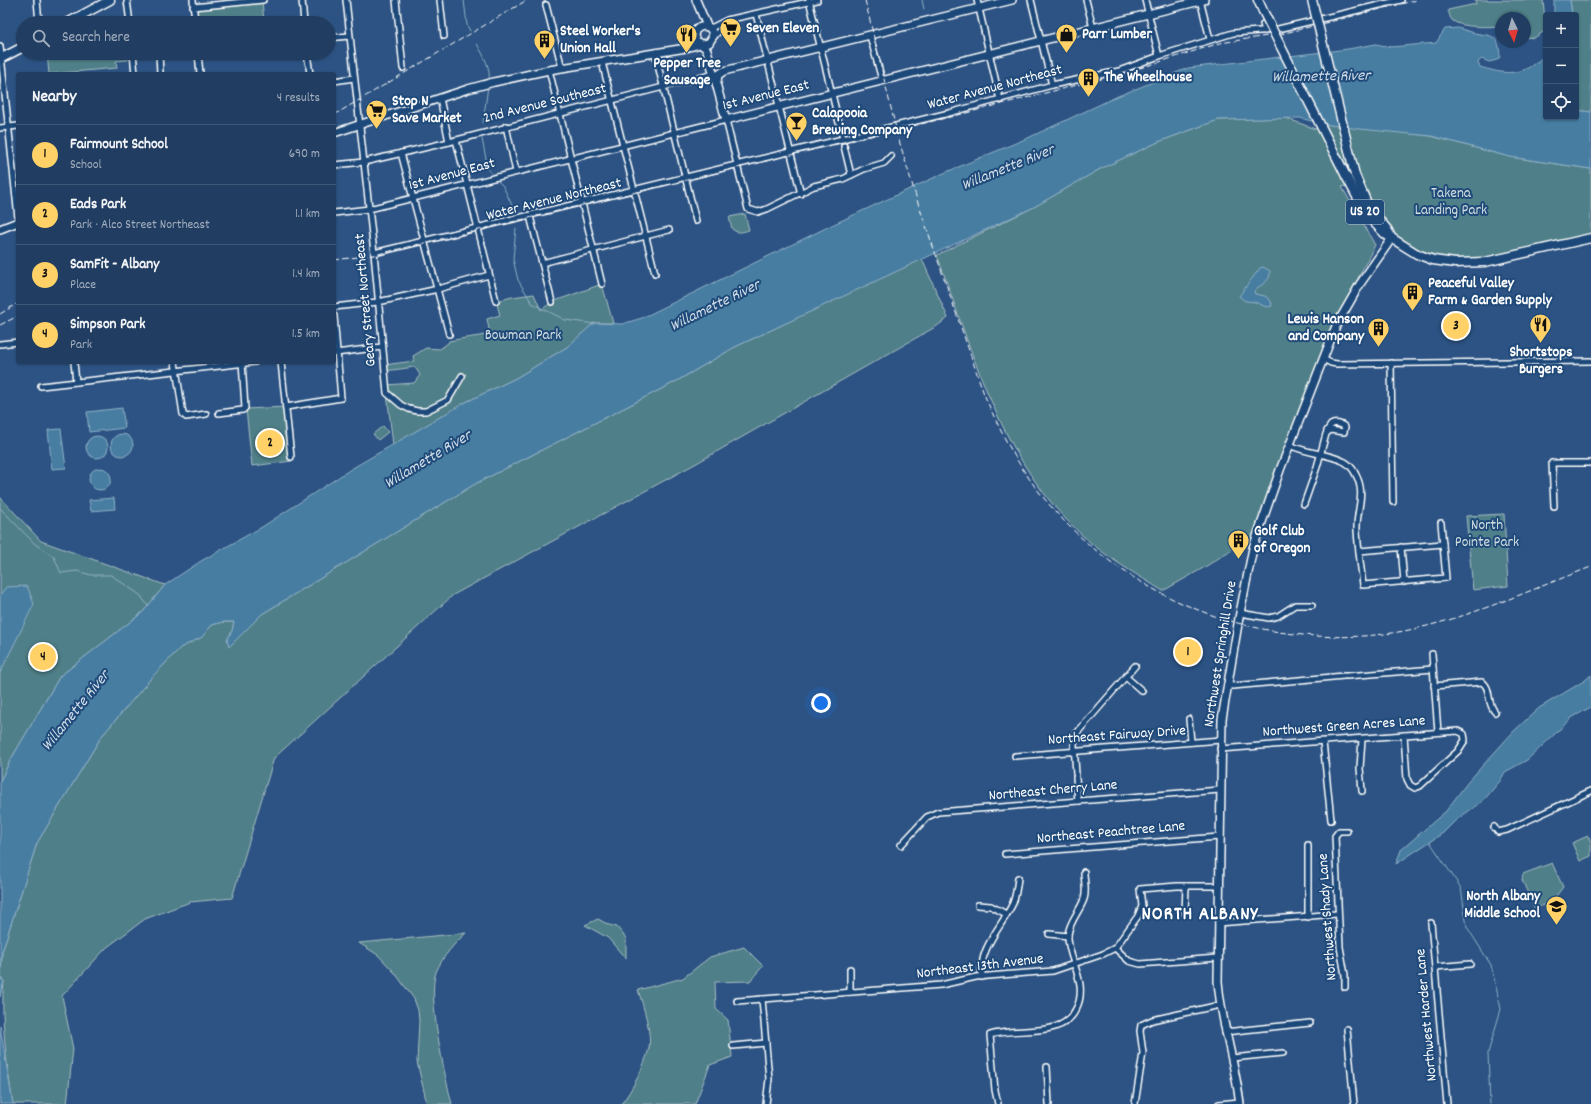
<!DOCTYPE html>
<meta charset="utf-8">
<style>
:root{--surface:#213e62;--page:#294568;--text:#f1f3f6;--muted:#a2aebe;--line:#3e5777;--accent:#ffd166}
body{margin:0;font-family:Dekko,sans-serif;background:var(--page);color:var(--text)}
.controls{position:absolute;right:12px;top:12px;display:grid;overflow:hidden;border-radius:4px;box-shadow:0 1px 3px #0004}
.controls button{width:36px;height:36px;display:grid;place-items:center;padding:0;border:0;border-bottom:1px solid var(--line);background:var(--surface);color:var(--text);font:20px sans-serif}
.compass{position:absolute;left:1495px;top:12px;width:36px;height:36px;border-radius:50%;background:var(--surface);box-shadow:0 1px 3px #0004;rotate:175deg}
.you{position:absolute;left:821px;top:703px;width:14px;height:14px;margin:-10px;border:3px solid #fff;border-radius:50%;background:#1a73e8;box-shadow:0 0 0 6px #1a73e833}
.badge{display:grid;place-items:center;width:26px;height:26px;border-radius:50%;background:var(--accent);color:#111;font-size:13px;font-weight:700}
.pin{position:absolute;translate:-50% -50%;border:2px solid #fff;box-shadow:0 1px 4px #0006}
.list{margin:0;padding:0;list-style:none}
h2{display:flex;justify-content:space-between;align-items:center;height:52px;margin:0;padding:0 16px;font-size:17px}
h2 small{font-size:13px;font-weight:400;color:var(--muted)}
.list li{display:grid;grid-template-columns:26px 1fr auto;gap:12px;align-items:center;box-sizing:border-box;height:60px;padding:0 16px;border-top:1px solid var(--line)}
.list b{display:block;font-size:15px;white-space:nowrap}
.list p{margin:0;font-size:13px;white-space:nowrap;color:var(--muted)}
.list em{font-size:13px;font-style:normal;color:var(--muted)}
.icon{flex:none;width:22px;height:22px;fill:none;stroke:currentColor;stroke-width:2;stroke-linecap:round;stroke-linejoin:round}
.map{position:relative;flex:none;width:1591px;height:1104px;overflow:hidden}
.search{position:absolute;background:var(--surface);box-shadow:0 1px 3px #0004;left:16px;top:16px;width:320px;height:44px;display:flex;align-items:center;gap:10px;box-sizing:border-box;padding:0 14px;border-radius:22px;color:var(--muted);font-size:15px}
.panel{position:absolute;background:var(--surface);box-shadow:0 1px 3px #0004;left:16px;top:72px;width:320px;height:292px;border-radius:4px}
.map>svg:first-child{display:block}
.green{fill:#507f88;stroke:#a8bfc4}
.water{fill:#467da1;stroke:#90b1c7}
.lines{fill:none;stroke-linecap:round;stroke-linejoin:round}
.stream{stroke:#90b1c7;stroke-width:1}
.minor-casing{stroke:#fff;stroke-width:8}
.major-casing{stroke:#fff;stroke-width:10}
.highway-casing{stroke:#fff;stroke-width:11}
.minor{stroke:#1f4a7a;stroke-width:5}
.major{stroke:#1f4a7a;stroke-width:7}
.highway{stroke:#1f4a7a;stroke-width:8}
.rail{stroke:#fff;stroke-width:1;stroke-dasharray:6 3;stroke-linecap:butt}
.highway-bridge-casing{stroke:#fff;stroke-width:11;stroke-linecap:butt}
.highway-bridge{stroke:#1f4a7a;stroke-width:8}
.labels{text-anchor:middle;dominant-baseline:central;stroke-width:4;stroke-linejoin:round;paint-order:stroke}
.shield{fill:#1f4a7a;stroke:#bcc9d7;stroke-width:1}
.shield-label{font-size:14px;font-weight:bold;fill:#fff}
.poi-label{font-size:15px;font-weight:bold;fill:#fff;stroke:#1f4a7a;text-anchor:start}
.street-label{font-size:15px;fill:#fff;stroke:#1f4a7a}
.park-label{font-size:15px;fill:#d3dfe1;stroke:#1f4a7a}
.water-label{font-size:16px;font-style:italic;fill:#d1dee8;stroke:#1f4a7a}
.district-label{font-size:19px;font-weight:bold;letter-spacing:1px;fill:#fff;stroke:#1f4a7a}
</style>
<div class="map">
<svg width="1591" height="1104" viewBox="0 0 1591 1104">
<rect width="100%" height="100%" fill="#2c5383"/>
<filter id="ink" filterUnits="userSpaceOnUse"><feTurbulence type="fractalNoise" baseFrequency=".025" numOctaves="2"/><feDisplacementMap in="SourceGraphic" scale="8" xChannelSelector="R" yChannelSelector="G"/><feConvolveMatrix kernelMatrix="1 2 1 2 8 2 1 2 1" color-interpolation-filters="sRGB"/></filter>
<g filter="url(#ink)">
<g class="green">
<path d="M262,0L264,23H195L193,7Z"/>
<path d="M1475,0H1543L1546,30L1534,38L1525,37V18H1501V26C1489,27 1463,28 1453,21C1450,19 1449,13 1448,10L1476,4Z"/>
<path d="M1570,0H1591V112L1576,110V15H1572Z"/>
<path d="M47,53H127L128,60L116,61L117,68L49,74Z"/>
<path d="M1286,118L1315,129L1323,124L1431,136L1510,157L1591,169V238L1485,262L1433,260L1408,249L1387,228L1359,183L1342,187L1375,245L1351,292L1329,343L1257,533L1205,567L1163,591C1136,574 1107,558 1083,536C1000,460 974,356 937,255L1034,207L1100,169L1158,142L1218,120Z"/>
<path d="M745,214L749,230C742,232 738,234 732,229L729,217Z"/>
<path d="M922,259L948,318L937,326L695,464L453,595L274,758L232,898L190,902L145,919L106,948L62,996L73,1049L67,1104H13C7,1068 0,1015 4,981L1,979L2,952L37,843L101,737L153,676L180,648L202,637L212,625L223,622H234L232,631L227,640L239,637L262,614L475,484L675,382L735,347Z"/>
<path d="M602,284L613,323H594L567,347L516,378L464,403L393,445L386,385L414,383L420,375L415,367L385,371L384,365L414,361L413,356L426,348L440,349L448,343L449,341C463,338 476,337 490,334L487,319L500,315L496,301L512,297L534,294L541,310L552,302Z"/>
<path d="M286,407L292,461L252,466L246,409Z"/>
<path d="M383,426L388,432L378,440L373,434Z"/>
<path d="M0,497L41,541L165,585L143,612L60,676L10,761L0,781Z"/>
<path d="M1504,514L1508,586L1473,590L1466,516Z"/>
<path d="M1588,836L1591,842V856L1580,861L1572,843Z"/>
<path d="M1552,863L1563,887L1553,900L1535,909L1522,880L1523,874Z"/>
<path d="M598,919L609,925L617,927L626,938V959L608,938L585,925Z"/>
<path d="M466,933C454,944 443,956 436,972C427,996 445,1077 452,1104H427L417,1062L419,1021L418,1010L414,999L395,973L378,955L359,943Z"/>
<path d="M744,947L763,966L750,981L715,982L716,1009L728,1020L732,1057L710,1065L695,1104H621C632,1091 645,1065 649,1048C652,1033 643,1005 638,990L683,978L710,957Z"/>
</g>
<g class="water">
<path d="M1554,0H1570L1572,15H1554Z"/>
<path d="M1458,28C1465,30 1473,33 1480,34C1497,36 1499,39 1500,57L1497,60L1489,62L1482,59L1479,61L1478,63L1480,67C1500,73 1518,77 1535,63C1540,60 1544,57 1546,52V117H1576V110L1591,112V169L1510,157L1431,136L1360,129L1323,124L1300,118L1218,120L1158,142L1100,169L1034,207L735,347L675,382L475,484L262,614L229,647L227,640L232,631L234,622H223L212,625L202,637L180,648L153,676L101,737L37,843L2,952L1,979L4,981L0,997V781L10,761L60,676L143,612L165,585L201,561L262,527L351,469L464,403L516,378L567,347L594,323L622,324L642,318L834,224L944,173L1030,137L1118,96L1188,68L1348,49L1376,44L1391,47L1436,43L1445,29Z"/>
<path d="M1263,267L1270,271C1271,283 1260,284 1254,291L1255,294L1265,296L1271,301L1272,306L1266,307L1255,302L1245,301L1239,296L1260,268Z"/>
<path d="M122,408L125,428L89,432L87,412Z"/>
<path d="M61,429L66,468L52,469L48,430Z"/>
<circle cx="122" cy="445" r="11"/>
<circle cx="97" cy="447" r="11"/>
<circle cx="100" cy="479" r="11"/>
<path d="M114,498L115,509L91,511L89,500Z"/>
<path d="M27,586L34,604L0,673V595L6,587Z"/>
<path d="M1591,675V707L1573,717L1527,760L1505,772L1500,781L1483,801L1456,820L1443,833L1396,864L1401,850L1446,811L1467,783L1513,732L1539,708L1584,681Z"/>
<path d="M0,1026L13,1104H0Z"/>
</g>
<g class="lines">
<g class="stream">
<path d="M464,0L467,25L470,31"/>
<path d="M922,0L924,9"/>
<path d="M477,44C484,56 491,68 489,81"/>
<path d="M483,123L488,86"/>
<path d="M482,139L488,169L494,176"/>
<path d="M497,180L503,186L517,216"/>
<path d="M516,228L513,259L518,280L532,303L565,320L595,324"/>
<path d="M0,508L35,544L54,557L61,573L77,571L91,575H111L140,595L148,606"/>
<path d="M1430,842L1461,888L1467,927L1491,965L1501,1009L1488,1053L1490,1104"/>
</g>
<defs>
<g id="minor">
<path d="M37,0L39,23"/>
<path d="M127,0L130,23"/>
<path d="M193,0L195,23"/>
<path d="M302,0L304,23"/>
<path d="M346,0L374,253L387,393L401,405L409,409L417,411H426L448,400L462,376"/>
<path d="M396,0L403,68"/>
<path d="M440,0L444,36"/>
<path d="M809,0L843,139"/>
<path d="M977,0L1000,100"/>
<path d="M1031,0L1052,85"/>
<path d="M1086,0L1093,28"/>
<path d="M1145,0L1159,56"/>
<path d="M1200,0L1210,39"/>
<path d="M546,5L562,68"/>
<path d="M193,7L263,0"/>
<path d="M756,14L801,194"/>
<path d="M1263,24L1265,31"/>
<path d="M709,27H713L727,20L817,0"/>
<path d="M870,36L882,80"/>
<path d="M329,38L349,36"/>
<path d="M713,38L723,26L728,22"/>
<path d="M0,46L18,218"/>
<path d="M133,53L135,74"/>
<path d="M159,53L160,74"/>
<path d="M198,53L200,74"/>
<path d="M307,53L310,74"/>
<path d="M655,53L696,221"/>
<path d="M602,62L655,273"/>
<path d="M549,70L602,284"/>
<path d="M334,81L354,78"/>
<path d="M440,98L449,142"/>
<path d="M506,126L516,172"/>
<path d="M0,128L18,126"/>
<path d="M456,140L496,301"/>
<path d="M844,146L851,175"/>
<path d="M401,153L449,334"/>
<path d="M334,165L364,162L449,142L714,74"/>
<path d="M334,213L369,209L726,120L748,209L758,212L767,209L814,186L843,179L864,169L884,163L891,156"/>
<path d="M530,216L552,302"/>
<path d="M374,253L949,113L1052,85L1119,71L1159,56L1233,33L1274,30L1401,0"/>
<path d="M542,263L669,230"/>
<path d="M334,307L378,302L438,289L489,275"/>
<path d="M0,344L18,342"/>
<path d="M336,353L382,347"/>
<path d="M1323,359L1331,363L1337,364L1591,361"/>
<path d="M74,362L76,382"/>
<path d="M175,362L183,414L186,417L206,414"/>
<path d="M281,362L291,457"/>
<path d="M1391,363L1393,502"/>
<path d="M41,386L255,362"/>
<path d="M286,407L341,398L334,316"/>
<path d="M219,413L243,410L245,408L242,362"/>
<path d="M1290,445C1307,454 1328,453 1345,462C1350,465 1353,469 1355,473C1367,494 1356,509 1357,530C1358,549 1361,567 1363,585L1446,578L1441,523"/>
<path d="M1304,504L1317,467L1326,434L1330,430L1344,432L1345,427C1342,424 1335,422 1331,425L1327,431"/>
<path d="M1554,506L1552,463H1591"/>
<path d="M1401,547L1404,582"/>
<path d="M1359,551L1443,544"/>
<path d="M1240,613L1269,618L1278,616L1295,605H1312"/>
<path d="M1432,654L1438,732"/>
<path d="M1347,676L1433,669"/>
<path d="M1126,677L1142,691"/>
<path d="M1227,685L1233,686L1344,676"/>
<path d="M1434,686L1482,682C1492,688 1486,703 1495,712"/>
<path d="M1189,719L1191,742"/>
<path d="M1323,742L1331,820"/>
<path d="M1220,749L1458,731L1464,734L1465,740L1458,751L1420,786L1415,788L1410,785L1407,779L1404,735"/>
<path d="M1015,756L1221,740"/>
<path d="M1076,774L1074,745L1076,734L1135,666"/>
<path d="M1076,778L1078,801"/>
<path d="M1362,791L1360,768L1362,739"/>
<path d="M1494,827L1498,832L1507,830L1591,791"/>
<path d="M901,845L927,817L938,812L1220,790"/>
<path d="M1308,845V917"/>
<path d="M1005,854L1219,837"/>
<path d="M978,905L991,906L1006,914"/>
<path d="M1185,913L1186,886"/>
<path d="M1218,923L1337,914"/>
<path d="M1431,923L1447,1104"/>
<path d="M1049,934L1068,936"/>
<path d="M1115,948L1138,916L1142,906L1140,889L1177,886H1218"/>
<path d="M1435,967L1470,964"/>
<path d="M982,977C978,948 1002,927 1013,903C1016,895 1017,887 1018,878"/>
<path d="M1345,987V975L1340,947L1335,836L1339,831H1347"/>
<path d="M850,992V969"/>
<path d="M762,999L769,1079L766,1104"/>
<path d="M737,1001L941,985L976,977L1053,971L1103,954L1115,948L1129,961L1140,964L1217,958"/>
<path d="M1347,1029L1354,1104"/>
<path d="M1225,1032L1310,1023"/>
<path d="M733,1046L766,1043"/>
<path d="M1232,1058L1283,1053"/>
<path d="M1047,1067L1049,1104"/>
<path d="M998,1104L995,1090L990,1035C1017,1026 1062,1040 1076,1009C1080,1002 1081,994 1080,985C1078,969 1067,951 1068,935C1069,922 1080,911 1084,899C1087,891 1084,881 1084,872"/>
<path d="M1135,1104L1143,1053L1140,1031L1141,1025L1152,1020L1220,1005"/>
<path d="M1219,1104L1239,1102"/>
</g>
<g id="major">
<path d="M696,0L707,26"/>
<path d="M702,44L709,43L713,36L711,29C704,23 691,28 695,39C698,44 704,45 707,50L726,120L1204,0"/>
<path d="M717,82L718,75L724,71L1012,0"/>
<path d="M334,133L468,89L494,82L549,70L686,48L700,44"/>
<path d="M0,229L18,222"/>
<path d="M1240,1104C1235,1062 1221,1023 1218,981L1222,719L1239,618L1253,548L1280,470L1336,326L1360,284L1392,238"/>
</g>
<g id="highway">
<path d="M1258,0L1263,11"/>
<path d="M67,23L110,0"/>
<path d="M0,59L23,47"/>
<path d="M1355,175L1369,208L1387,229L1391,237"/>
<path d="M1347,178L1366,214L1385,234L1417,254L1433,260L1455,263L1485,262L1591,238"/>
</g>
</defs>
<use href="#minor" class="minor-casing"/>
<use href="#major" class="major-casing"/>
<use href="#highway" class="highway-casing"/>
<use href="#minor" class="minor"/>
<use href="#major" class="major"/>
<use href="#highway" class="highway"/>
<g class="rail">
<path d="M865,0L898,137L917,200L984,394C998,427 1014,459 1036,488C1118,597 1258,652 1392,633C1459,623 1527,591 1591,567"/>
<path d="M334,115L527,0"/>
<path d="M334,260L374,255L950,117L1121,74L1220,43L1281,34L1417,0"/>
<path d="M0,314L18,303"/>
<path d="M0,325L18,316"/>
</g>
<defs>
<g id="highway-bridge">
<path d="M1312,0L1355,175"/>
<path d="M1263,11L1347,178"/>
</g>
</defs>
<use href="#highway-bridge" class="highway-bridge-casing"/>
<use href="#highway-bridge" class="highway-bridge"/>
</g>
</g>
<defs>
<symbol id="supermarket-pin" viewBox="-11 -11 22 30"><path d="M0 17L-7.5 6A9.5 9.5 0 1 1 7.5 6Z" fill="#ffd166" stroke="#1f4a7a"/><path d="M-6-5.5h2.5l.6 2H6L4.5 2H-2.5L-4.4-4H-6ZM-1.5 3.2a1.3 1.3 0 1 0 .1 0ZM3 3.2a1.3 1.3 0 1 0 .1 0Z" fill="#111"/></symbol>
<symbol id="restaurant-pin" viewBox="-11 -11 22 30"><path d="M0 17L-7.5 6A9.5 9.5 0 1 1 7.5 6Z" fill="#ffd166" stroke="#1f4a7a"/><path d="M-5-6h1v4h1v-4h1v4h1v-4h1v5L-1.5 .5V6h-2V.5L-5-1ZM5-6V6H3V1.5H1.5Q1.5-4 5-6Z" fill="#111"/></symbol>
<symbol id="shop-pin" viewBox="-11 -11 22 30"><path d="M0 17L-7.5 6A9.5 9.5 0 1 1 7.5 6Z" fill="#ffd166" stroke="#1f4a7a"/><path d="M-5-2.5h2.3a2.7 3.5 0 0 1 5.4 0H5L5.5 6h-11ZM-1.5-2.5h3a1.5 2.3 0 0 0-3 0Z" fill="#111"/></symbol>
<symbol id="building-pin" viewBox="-11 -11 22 30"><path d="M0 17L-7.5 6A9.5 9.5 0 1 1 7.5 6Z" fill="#ffd166" stroke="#1f4a7a"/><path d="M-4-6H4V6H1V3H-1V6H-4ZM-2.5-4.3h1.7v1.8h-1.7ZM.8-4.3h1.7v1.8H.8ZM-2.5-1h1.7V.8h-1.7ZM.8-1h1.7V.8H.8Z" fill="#111"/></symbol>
<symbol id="bar-pin" viewBox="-11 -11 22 30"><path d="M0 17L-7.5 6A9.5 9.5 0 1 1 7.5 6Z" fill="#ffd166" stroke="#1f4a7a"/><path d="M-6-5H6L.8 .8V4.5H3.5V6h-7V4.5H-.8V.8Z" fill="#111"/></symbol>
<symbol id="school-pin" viewBox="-11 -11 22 30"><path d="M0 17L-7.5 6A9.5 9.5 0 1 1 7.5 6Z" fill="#ffd166" stroke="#1f4a7a"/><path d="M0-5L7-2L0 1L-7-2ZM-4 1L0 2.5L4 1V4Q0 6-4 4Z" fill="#111"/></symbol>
</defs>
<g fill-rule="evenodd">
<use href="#supermarket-pin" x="718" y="16" width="25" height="34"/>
<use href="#restaurant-pin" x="674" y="22" width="25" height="34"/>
<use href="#shop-pin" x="1054" y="22" width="25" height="34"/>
<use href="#building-pin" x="532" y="28" width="25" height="34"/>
<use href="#building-pin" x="1076" y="66" width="25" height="34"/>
<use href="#supermarket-pin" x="364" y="98" width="25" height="34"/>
<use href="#bar-pin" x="784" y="110" width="25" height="34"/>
<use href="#building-pin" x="1400" y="280" width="25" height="34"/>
<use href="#restaurant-pin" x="1528" y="312" width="25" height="34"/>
<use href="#building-pin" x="1366" y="316" width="25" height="34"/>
<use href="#building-pin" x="1226" y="528" width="25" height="34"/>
<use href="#school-pin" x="1544" y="894" width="25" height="34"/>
</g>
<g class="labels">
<rect class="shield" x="1346" y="200" width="38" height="24" rx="3"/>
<g class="shield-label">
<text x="1365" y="212">US 20</text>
</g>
<g class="poi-label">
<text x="746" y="29">Seven Eleven</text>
<text x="560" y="32">Steel Worker's<tspan x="560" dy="17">Union Hall</tspan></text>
<text x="1082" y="35">Parr Lumber</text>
<text x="687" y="64" text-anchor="middle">Pepper Tree<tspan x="687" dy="17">Sausage</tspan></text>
<text x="1104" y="78">The Wheelhouse</text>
<text x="392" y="102">Stop N<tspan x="392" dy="17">Save Market</tspan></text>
<text x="812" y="114">Calapooia<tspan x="812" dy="17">Brewing Company</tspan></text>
<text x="1428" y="284">Peaceful Valley<tspan x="1428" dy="17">Farm &amp; Garden Supply</tspan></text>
<text x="1364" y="320" text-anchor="end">Lewis Hanson<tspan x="1364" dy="17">and Company</tspan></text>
<text x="1541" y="353" text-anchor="middle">Shortstops<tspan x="1541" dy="17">Burgers</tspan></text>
<text x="1254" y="532">Golf Club<tspan x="1254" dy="17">of Oregon</tspan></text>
<text x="1540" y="897" text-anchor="end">North Albany<tspan x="1540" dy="17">Middle School</tspan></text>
</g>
<g class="street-label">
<text transform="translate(995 88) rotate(-15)">Water Avenue Northeast</text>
<text transform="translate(766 96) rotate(-14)">1st Avenue East</text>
<text transform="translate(545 104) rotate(-14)">2nd Avenue Southeast</text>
<text transform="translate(452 175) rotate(-15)">1st Avenue East</text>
<text transform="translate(554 200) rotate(-14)">Water Avenue Northeast</text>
<text transform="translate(366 300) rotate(-95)">Geary Street Northeast</text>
<text transform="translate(1221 654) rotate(-81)">Northwest Springhill Drive</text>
<text transform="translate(1344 727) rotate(-4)">Northwest Green Acres Lane</text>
<text transform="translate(1117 736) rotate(-4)">Northeast Fairway Drive</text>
<text transform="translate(1053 791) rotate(-5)">Northeast Cherry Lane</text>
<text transform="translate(1111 833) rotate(-5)">Northeast Peachtree Lane</text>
<text transform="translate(1328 917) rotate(-94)">Northwest Shady Lane</text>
<text transform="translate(980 967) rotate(-7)">Northeast 13th Avenue</text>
<text transform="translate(1427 1015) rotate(-95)">Northwest Harder Lane</text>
</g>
<g class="park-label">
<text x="1451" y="194">Takena<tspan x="1451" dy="17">Landing Park</tspan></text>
<text x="523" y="336">Bowman Park</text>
<text x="1487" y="526">North<tspan x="1487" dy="17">Pointe Park</tspan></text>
</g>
<g class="water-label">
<text transform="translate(1321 77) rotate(-1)">Willamette River</text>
<text transform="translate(1008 168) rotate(-22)">Willamette River</text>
<text transform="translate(715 306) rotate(-26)">Willamette River</text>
<text transform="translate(428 460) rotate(-31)">Willamette River</text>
<text transform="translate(76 711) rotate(-51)">Willamette River</text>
</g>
<g class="district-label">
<text x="1200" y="915">NORTH ALBANY</text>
</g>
</g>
</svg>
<div class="controls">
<button>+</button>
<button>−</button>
<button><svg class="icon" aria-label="locate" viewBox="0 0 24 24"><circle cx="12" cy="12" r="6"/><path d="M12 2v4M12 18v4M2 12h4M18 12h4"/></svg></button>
</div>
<svg class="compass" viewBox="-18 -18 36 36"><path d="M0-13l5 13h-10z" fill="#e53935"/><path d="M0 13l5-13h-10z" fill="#a2aebe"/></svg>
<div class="you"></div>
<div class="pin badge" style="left:1188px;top:652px">1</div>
<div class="pin badge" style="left:270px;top:443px">2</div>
<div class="pin badge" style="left:1456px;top:326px">3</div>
<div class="pin badge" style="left:43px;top:657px">4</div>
<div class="search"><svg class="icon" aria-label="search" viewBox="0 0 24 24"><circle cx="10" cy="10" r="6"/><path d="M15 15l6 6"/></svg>Search here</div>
<section class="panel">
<h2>Nearby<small>4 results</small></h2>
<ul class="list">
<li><span class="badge">1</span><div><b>Fairmount School</b><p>School</p></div><em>690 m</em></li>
<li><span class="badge">2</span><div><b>Eads Park</b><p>Park · Alco Street Northeast</p></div><em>1.1 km</em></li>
<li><span class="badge">3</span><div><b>SamFit - Albany</b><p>Place</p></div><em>1.4 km</em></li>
<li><span class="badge">4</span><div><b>Simpson Park</b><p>Park</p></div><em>1.5 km</em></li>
</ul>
</section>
</div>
